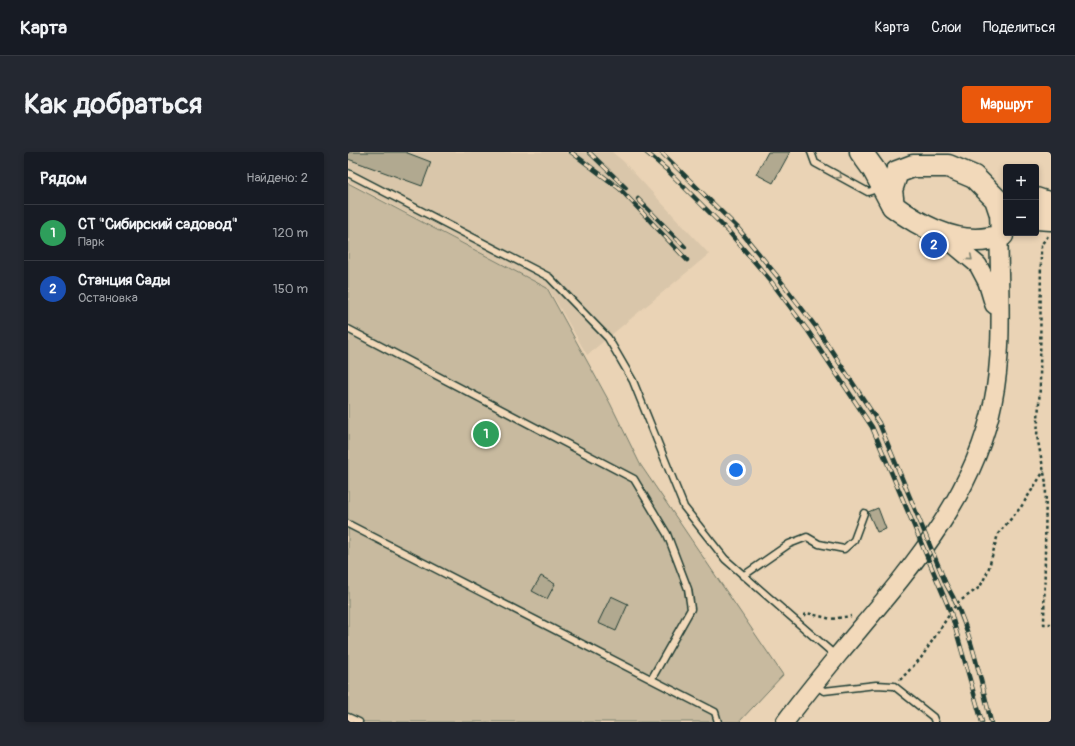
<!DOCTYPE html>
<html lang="ru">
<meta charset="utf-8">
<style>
:root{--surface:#171b24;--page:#242831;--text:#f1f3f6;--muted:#9ea1a6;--line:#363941;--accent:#ea580c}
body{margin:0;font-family:Pangolin,sans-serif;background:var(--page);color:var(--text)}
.controls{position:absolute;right:12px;top:12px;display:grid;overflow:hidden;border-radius:4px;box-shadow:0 2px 6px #0003}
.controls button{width:36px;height:36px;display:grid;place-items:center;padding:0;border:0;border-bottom:1px solid var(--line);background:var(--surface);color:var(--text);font:20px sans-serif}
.you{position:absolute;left:388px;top:318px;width:14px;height:14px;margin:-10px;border:3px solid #fff;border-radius:50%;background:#1a73e8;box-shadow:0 0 0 6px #1a73e833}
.badge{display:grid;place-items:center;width:26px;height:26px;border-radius:50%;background:var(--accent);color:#fff;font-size:13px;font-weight:700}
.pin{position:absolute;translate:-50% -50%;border:2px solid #fff;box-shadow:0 1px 4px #0006}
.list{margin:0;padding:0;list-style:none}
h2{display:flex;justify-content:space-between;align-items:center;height:52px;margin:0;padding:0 16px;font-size:17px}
h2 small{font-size:13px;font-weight:400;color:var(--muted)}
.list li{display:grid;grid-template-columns:26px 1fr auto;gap:12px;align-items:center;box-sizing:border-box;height:56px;padding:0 16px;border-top:1px solid var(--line)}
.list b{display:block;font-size:15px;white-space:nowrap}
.list p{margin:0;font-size:13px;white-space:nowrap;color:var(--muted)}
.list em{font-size:13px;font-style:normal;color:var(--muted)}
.map{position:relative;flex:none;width:703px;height:570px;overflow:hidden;border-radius:4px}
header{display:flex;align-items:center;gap:24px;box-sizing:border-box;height:56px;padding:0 20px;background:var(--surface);border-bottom:1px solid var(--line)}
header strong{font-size:19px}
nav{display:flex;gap:22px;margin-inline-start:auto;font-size:14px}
.intro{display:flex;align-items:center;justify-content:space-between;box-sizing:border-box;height:96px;padding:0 24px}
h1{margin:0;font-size:28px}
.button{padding:10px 18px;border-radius:4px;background:var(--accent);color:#fff;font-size:14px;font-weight:700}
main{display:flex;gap:24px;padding:0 24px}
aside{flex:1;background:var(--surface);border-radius:4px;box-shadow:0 2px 6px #0003}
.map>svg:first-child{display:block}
.built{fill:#d9c6aa}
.green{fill:#c8ba9f;stroke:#747c6a}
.building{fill:#b1a990;stroke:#1f3d34}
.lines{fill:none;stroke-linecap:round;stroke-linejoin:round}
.lane-casing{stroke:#1f3d34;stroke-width:9}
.secondary-casing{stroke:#1f3d34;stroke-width:20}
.highway-casing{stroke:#1f3d34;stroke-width:25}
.path{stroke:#1f3d34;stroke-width:2.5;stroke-dasharray:3 3;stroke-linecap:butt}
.lane{stroke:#f2d9ba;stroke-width:6}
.secondary{stroke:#f2d9ba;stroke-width:17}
.highway{stroke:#f2d9ba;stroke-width:22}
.rail-casing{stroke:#1f3d34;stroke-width:4.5}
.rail{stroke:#f2d9ba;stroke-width:3;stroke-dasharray:9;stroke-linecap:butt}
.oneway{stroke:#7e8370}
</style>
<header>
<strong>Карта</strong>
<nav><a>Карта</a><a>Слои</a><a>Поделиться</a></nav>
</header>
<div class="intro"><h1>Как добраться</h1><a class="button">Маршрут</a></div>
<main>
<aside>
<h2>Рядом<small>Найдено: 2</small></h2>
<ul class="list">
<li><span class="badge" style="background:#2e9e5b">1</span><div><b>СТ &quot;Сибирский садовод&quot;</b><p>Парк</p></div><em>120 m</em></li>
<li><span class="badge" style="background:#1a4fb4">2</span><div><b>Станция Сады</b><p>Остановка</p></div><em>150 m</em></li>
</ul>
</aside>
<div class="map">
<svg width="703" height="570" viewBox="0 0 703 570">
<rect width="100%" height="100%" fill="#ead3b5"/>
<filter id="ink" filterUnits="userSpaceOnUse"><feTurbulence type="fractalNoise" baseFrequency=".025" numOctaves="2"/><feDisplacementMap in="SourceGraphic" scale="8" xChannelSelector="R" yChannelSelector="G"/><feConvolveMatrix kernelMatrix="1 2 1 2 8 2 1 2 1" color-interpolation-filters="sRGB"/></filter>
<g filter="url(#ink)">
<path class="built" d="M0,0H264L275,9L361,102L239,203L201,137L0,29Z"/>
<path class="green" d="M0,31L199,136L262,251L292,312L435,523L391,570H0Z"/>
<g class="building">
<path d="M0,0H57L83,10L74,34L0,7Z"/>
<path d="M420,0H442L425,31L408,22Z"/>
<path d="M530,356L538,377L529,380L520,360Z"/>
<path d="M193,424L207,432L199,447L184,439Z"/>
<path d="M263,444L280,452L268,479L250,471Z"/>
</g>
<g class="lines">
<defs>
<g id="lane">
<path d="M463,0L467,11L520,40L532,36"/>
<path d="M0,21L201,125L260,186L285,229L336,355L377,407L488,504"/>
<path d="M0,177L286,327L319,382L340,437L343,457L304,526"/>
<path d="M0,372L367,560L370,570"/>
<path d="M395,424L441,392L459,385L471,392L496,397L506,388L516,361"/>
<path d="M467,533L476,539L528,533L546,534L585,565L587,570"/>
<path d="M0,565L11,570"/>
</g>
<g id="secondary">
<path d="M594,83L630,113L639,130L646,153"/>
<path d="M437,570C454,547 472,525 490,503C553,427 625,351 645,250C656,196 651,139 651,84"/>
</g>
<g id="highway">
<path d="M513,0L526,18L544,52"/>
<path d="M565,14H600L626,25L648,47L653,62L654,83C616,98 576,77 545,54L543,38L549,20Z"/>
<path d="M688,47L703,52"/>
<path d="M688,66L703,67"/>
</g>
</defs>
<use href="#lane" class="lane-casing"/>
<use href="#secondary" class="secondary-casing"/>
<use href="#highway" class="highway-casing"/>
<g class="path">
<path d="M700,84L693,93L692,235L689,284L698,331L696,472H703"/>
<path d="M456,464L459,461L483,467L503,464"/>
<path d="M552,528L573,506L609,451L632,435L640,419L650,382L673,355L696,319"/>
</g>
<use href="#lane" class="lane"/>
<use href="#secondary" class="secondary"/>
<use href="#highway" class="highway"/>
<defs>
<g id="rail">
<path d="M223,0L272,37L339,108"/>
<path d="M241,0L278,36"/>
<path d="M298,0L319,18L381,80L422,128L460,179L524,275L603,461L634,570"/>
<path d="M313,0L389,75L429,124L468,175L531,271L598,432C622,473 632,524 643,570"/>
<path d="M290,47L337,95"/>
</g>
</defs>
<use href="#rail" class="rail-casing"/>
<use href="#rail" class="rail"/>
</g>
<defs><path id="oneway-chevron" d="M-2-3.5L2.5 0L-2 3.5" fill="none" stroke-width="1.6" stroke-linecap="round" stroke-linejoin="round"/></defs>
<g class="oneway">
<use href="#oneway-chevron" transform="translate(491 24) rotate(29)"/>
<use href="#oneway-chevron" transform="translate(622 106) rotate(40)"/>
</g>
</g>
</svg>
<div class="controls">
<button>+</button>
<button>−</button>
</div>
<div class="you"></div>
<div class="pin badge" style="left:138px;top:282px;background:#2e9e5b">1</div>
<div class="pin badge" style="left:586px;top:93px;background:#1a4fb4">2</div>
</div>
</main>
